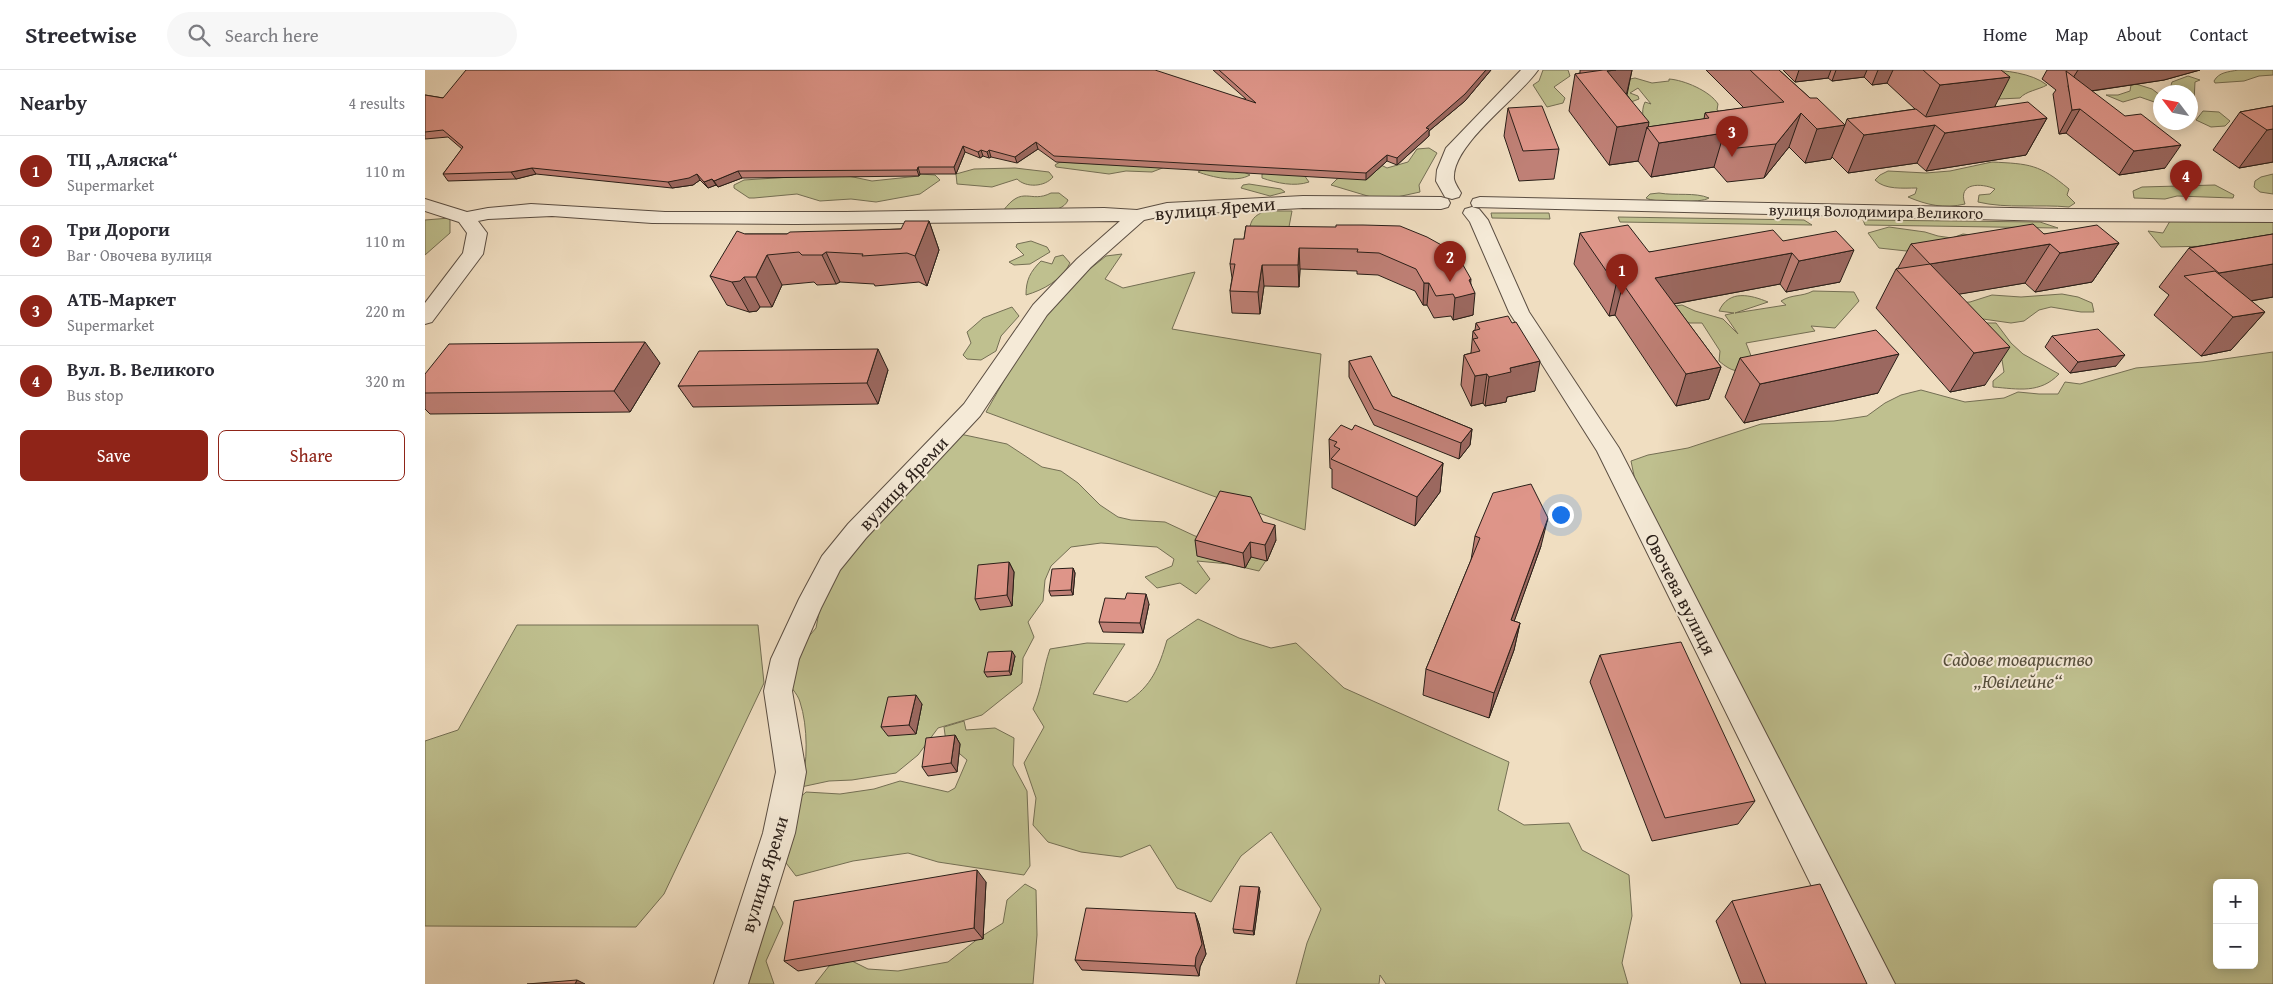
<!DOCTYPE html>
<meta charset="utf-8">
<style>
:root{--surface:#fff;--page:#f7f7f7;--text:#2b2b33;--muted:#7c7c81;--line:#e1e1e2;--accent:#8f2418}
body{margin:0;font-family:"Gentium Book Plus",serif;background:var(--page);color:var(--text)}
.controls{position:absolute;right:15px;bottom:15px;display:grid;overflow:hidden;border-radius:8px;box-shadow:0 2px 12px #0003}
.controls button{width:45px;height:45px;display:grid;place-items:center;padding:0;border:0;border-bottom:1px solid var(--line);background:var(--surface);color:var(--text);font:25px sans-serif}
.compass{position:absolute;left:1728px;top:15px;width:45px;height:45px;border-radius:50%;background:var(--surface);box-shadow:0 2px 12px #0003;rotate:302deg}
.you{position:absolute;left:1135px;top:444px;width:18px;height:18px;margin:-12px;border:4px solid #fff;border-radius:50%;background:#1a73e8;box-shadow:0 0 0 8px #1a73e833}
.badge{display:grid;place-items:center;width:32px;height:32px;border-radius:50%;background:var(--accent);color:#fff;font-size:16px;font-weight:700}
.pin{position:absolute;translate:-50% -41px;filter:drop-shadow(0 1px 2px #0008)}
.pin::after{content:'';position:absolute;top:26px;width:18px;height:15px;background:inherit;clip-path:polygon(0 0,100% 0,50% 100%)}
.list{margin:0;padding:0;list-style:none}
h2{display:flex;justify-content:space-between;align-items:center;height:65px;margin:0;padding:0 20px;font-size:21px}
h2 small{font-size:16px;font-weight:400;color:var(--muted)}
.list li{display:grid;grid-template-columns:32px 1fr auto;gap:15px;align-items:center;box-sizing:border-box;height:70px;padding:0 20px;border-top:1px solid var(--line)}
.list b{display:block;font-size:19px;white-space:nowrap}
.list p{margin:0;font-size:16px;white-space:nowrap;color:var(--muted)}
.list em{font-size:16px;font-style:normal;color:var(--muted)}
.actions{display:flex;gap:10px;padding:15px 20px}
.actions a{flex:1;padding:11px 0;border:1px solid var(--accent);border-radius:8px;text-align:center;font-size:18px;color:var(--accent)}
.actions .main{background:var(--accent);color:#fff}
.icon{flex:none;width:28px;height:28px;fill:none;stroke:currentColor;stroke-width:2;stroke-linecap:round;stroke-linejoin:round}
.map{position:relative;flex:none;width:1848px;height:914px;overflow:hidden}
header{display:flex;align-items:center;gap:30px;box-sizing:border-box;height:70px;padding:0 25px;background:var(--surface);border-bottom:1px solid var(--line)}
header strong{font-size:24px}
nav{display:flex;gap:28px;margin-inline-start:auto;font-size:18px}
.search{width:350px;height:45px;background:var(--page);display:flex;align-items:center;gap:12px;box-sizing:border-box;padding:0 18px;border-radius:28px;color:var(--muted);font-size:19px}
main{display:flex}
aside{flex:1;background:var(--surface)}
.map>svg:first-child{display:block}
.green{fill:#bfc08f;stroke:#746f54;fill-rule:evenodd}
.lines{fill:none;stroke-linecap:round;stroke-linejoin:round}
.minor-casing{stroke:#5b4e42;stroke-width:2}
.minor{fill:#f5ead7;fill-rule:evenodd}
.wall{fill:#bf8076;stroke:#291e18}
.shaded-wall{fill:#9b6860;stroke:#291e18}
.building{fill:#de9589;stroke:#291e18}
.labels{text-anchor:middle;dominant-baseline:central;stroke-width:4;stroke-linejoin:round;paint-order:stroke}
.far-street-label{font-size:16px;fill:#291e18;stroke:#f5ead7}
.street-label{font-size:19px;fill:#291e18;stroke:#f5ead7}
.park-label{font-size:19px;font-style:italic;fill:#564f3c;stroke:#f5ead7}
</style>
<header>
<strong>Streetwise</strong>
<div class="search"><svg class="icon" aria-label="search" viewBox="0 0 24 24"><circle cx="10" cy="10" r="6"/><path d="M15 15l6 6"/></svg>Search here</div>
<nav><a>Home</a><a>Map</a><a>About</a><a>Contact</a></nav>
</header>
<main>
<aside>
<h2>Nearby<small>4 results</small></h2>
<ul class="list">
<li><span class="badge">1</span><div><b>ТЦ „Аляска“</b><p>Supermarket</p></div><em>110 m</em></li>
<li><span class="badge">2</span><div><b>Три Дороги</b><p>Bar · Овочева вулиця</p></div><em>110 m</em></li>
<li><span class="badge">3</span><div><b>АТБ-Маркет</b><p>Supermarket</p></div><em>220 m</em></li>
<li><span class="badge">4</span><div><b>Вул. В. Великого</b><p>Bus stop</p></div><em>320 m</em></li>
</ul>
<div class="actions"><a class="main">Save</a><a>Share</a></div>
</aside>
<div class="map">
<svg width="1848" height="914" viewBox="0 0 1848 914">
<rect width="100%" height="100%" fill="#f0dec1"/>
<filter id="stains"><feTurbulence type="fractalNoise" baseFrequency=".004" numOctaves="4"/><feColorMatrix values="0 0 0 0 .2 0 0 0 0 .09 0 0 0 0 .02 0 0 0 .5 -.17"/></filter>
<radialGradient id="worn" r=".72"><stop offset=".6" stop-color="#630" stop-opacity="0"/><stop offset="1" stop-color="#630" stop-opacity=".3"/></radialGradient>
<g class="green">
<path d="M1118,0H1143L1145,6L1129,17L1140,28L1138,33L1122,37L1108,15L1114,11Z"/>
<path d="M1561,0C1579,0 1607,3 1622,15C1613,20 1601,21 1595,28L1574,29L1545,24Z"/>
<path d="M1813,0H1848V5L1834,6L1819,11L1790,13L1789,11C1794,2 1803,2 1813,0Z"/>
<path d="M1763,6L1775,10L1770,12L1769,31L1766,32V22H1744L1747,12Z"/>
<path d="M1210,8L1227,13L1244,11V9C1259,10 1285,21 1293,34L1292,40L1299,45L1223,63C1219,53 1215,42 1220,32L1226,34L1213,18L1205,23L1213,26L1214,29L1206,32L1203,26L1195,20L1200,10Z"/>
<path d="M1711,14L1727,19L1735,25V34L1715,27L1698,32L1681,25H1693L1705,21L1706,15Z"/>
<path d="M1778,41L1794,42L1805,51L1800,56L1786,57L1771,50Z"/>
<path d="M1004,78L1012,83L994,115L995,122L972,127H946L906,115L912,109L952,93L962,98L983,92L992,79Z"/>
<path d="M635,92L740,97L727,102L701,101L684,104L631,97L630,95Z"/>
<path d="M1567,92C1605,94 1614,94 1644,119L1642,125L1650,133L1644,137C1614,134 1582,139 1553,132L1554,125L1565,124L1570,119C1557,113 1532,112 1540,134C1519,139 1502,135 1483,127L1490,124L1492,118C1478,118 1460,120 1450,110L1455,105L1463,101L1501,103L1525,101Z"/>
<path d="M590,98L624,102L628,107C620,117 601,118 592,109L567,117L532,114L531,104L549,99Z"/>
<path d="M777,100H815L825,105C811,113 787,107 773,102Z"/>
<path d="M848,102L879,105L884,112C869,117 852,113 837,108V104Z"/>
<path d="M414,104L447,111L494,106L495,104L510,105L515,110L495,124L451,132L426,129L395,131L372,124L329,128H324L309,118V115L319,110Z"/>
<path d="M1848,104V124L1835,122L1829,117L1830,111L1836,107Z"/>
<path d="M824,114L856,119L860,122L845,126L816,118L818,115Z"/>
<path d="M1790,115L1809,125L1808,128L1752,126L1740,129L1709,128L1708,121L1717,117Z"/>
<path d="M626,123H634L643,130C637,147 594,141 578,141C598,114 605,134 626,123Z"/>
<path d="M1234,123C1251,126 1270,122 1284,128C1277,133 1229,133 1221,128L1225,124Z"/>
<path d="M840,141H867L863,162L824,161C826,149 829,146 840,141Z"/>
<path d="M1066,143H1124L1125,149L1067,148Z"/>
<path d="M1193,147L1379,150L1387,155L1195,152Z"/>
<path d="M25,148V163L0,185V150Z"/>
<path d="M1438,150L1615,152L1633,158L1440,155Z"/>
<path d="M1745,151L1848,152V175L1736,177L1723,161L1738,163Z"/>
<path d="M1464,157L1500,162L1513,166L1527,168L1538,164L1552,166L1509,184L1454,178L1443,163Z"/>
<path d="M606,171L622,177L625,182L605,194L589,195L584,192L599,185L591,177L592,174Z"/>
<path d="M697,184L680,209L698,218L770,202L747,259L896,284L880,460L561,342L602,270L635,223L681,186Z"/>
<path d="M638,185L645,193C637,210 618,220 601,225C601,210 605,202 616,191L627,194L630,187Z"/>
<path d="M1388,221L1429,222L1434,231L1410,258L1386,256L1390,261L1321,273L1330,296C1314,304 1307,302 1294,291L1295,281L1277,253H1263L1244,237L1257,235L1270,241L1298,249L1313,264L1300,245L1309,243L1294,241C1304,219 1326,225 1343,232L1310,243L1361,235L1356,231C1367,224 1377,227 1388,221Z"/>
<path d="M1637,224L1653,227L1667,233L1669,242H1656L1626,237L1614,240L1599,251L1586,253L1551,248L1532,233L1545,232L1567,225L1596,227Z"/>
<path d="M587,237L594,246L576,266L571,281L556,290L542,289L538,285L546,273L542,262L558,248Z"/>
<path d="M1559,253H1571L1586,273L1598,284L1634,304C1615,324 1593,319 1568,317V311L1579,302L1577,290L1563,282Z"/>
<path d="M1848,282V914H1454L1212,420L1206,391L1223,385L1263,378L1336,354L1409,351L1442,346L1460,333L1476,325L1496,320L1540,332L1579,328L1593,322L1614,324H1633L1640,312L1655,314L1711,298L1778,292ZM1792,813H1829V895H1792Z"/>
<path d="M535,364L582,374L617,397L636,401L653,413L675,435L693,447L706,450L740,452L770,466L815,475L844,486L834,501L804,494L772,491L785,509L771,524L755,513L732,518L720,507L747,496L749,489L732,477L676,473L646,477L626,496L620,510L618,531L603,552L609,567L598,588L597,613L557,645L513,658L493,685L471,703L427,710L404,711L376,717C383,694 383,656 375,632C373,624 363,614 358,607L368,585L391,558L398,522L417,475Z"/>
<path d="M773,549L814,568L846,578L871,573L919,618L1084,692L1073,740L1099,755L1144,753L1157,780L1204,805L1207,846L1197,893L1203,914H961L955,905L954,914H871L882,873L896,839L846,762L816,786L786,832L752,818L725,775L696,787L656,782L623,772L608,755L611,728L599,693L619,657L608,639C617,619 618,599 625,579L662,573L700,574L668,624L702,632C727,616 734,597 742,570Z"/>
<path d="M92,555H333L339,613L239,824L211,857L0,856V671L33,660Z"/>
<path d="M539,651L541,660L570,658L589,668L588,695L602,721L605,796L599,805L513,792L483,783L428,791L371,806L352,781L359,742L381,722L415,724L449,719L475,711L523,722L530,718L542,690L521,672L519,657Z"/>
<path d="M600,814L611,820L612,865L608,914H390L404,896L427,891L443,899L473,901L523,892L554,868L578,853L582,830Z"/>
<path d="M349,836L358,853L341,891L349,914H320L338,857Z"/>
</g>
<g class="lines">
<defs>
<g id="minor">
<path d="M1096,0H1113C1094,28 1026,75 1029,109C1030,114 1034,119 1036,123L1034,127L1027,129L1020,127L1011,111L1012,100L1021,78Z"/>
<path d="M878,126L1016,127L1023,129L1025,133L1023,137L1016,139L878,138L742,145L719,150L666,197L622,245L555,346L441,468L415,500L396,538L374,589L367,621L381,702L370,763L323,914H289L338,763L351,702L339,621L346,589L374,529L397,486L423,454L539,334L608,235L652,189L695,151L370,154L227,153L127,146L63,149L53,151L62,163L58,184L7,252L0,254V233L38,183L42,163L34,152L0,141V129L42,142L63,138L106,134L240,142H421L679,138L712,140L742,133Z"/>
<path d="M1055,127L1633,139L1848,140V152L1633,151L1048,137L1046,133L1048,129Z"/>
<path d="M1047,137L1054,139L1063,150L1104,242L1194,378L1470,914H1435L1172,381L1084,242L1045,152L1038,143L1040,139Z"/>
</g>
</defs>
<use href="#minor" class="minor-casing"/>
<use href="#minor" class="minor"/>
</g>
<g class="wall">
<path d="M788,0H1066L1040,31L1004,61V66L972,95L962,91L941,110L631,92L613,79L592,93L566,87L564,88L558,86L555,88L540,82L531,104H495L494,106L317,108L293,117L291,115L283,118L275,110L268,115L247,118L111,104L91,109L23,111L18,104L37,79L23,67L0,69V25L18,28L821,29Z"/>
<path d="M1155,0H1207L1202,25L1223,57L1279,49L1280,43L1319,38L1281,0H1354L1385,28L1420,55L1422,49L1490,39L1462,13L1447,15L1439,7L1407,11L1403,8L1370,12L1358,0H1576L1570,37L1622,48L1601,85L1501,101L1492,93L1423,103L1407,87L1406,89L1380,93L1364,77L1339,108L1302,112L1289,97L1226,107L1213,91L1184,95L1144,41L1150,4L1155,3Z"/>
<path d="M1622,0H1775L1739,10L1667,21L1740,98L1694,105L1641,63L1634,64L1628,24L1631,20L1617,9Z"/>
<path d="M1848,36V92L1814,98L1788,80L1815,42Z"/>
<path d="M1083,38L1134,79L1129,109L1094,111L1079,66Z"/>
<path d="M504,151L514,180L502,216L494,212L450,216L449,214L415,212L411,214L392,215L389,212L357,215L347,237H335L332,241L324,242L302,235L285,206L320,164H362L476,159Z"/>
<path d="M821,156L1035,196L1046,214L1048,245L1028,250L1026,246L1009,248L1002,235H998L990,221L953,205L932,204V201L875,199L874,217L839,216L835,244L807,243L805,221L807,208L805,194L819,169Z"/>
<path d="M1155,163L1224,182L1358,171L1415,212L1361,222L1355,214L1249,234L1296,297L1284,329L1251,336L1190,245L1184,246L1149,194Z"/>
<path d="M1619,164L1694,173L1667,212L1610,222L1600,213L1534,224L1560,315L1525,322L1451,238L1471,199L1473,198L1486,174Z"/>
<path d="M1848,164V227L1826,231L1840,242L1806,280L1776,286L1729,245L1744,225L1734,217L1764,178Z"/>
<path d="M1051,253L1110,321L1082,327L1081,332L1060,336L1058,333L1046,336L1036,315L1039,285L1046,283L1048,261L1050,260Z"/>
<path d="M1627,266L1691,296L1645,303L1620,277Z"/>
<path d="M1315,288L1453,323L1319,353L1300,327Z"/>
<path d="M924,291L967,326L1047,359L1045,375L1034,389L949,355L924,307Z"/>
<path d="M235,293L205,342L5,344L0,339V304Z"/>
<path d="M463,300L453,334L268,337L253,316Z"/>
<path d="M927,360L1018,393L1015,422L990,456L907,418V399L905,398L904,369Z"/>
<path d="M1050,466L1116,476L1089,551L1095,553L1089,580L1064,648L998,625L1001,599L1046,490Z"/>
<path d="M770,470H851L842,491L826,487L820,498L772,486Z"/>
<path d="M584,492L589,502L587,536L555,540L550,529Z"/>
<path d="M648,498L650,503L648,525L626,526L624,521Z"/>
<path d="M724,534L718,563L678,562L674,552Z"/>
<path d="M1175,585L1330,731L1313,754L1227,771L1165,612Z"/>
<path d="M590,586L586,605L562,607L559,602Z"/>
<path d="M497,634L491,664L463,666L456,657Z"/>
<path d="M530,665L535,674L532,702L503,706L497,697Z"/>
<path d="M561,812L558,869L373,901L359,891Z"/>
<path d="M835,821L829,865L809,863L808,859Z"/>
<path d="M1307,831L1442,914H1316L1291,851Z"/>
<path d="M770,843L774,854L781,884L775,897L774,906L657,900L650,890Z"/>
</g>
<g class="shaded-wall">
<path d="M1061,0H1066L1040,31L1004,61V66L972,95V88L1001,58Z"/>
<path d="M1191,0H1207L1199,35L1182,1Z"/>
<path d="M1374,0H1406L1403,8L1370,12Z"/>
<path d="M1411,0H1442L1439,7L1407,11Z"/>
<path d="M1453,0H1468L1462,13L1447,15Z"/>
<path d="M1653,0H1775L1739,10L1645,24L1643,16Z"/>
<path d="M1585,7L1568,40L1500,48L1515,15Z"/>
<path d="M1655,39L1641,63L1634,64L1647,40Z"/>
<path d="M1376,43L1364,77L1339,108L1351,74Z"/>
<path d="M1622,48L1601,85L1501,101L1520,63Z"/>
<path d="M1224,52L1223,59L1222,57L1213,91L1184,95L1192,57Z"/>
<path d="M1420,55L1406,89L1380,93L1392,59Z"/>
<path d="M1510,55L1492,93L1423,103L1439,65Z"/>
<path d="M1848,59V92L1814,98L1842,60Z"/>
<path d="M1299,63L1289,97L1226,107L1234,73Z"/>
<path d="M611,72L613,79L592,93L590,87Z"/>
<path d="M1756,75L1740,98L1694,105L1709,81Z"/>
<path d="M538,76L540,82L531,104L529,97Z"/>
<path d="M556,80L558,86L555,88L553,82Z"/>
<path d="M564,80L566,87L564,88L562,82Z"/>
<path d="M962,85V91L941,110V103Z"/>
<path d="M493,97L495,104L494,106L492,100Z"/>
<path d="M107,98L111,104L91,109L86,102Z"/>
<path d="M313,101L317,108L293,117L289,111Z"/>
<path d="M272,104L275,110L268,115L247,118L243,112Z"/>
<path d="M287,109L291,115L283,118L279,112Z"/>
<path d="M504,151L514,180L502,216L490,186Z"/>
<path d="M1694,173L1667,212L1610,222L1635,183Z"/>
<path d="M1625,174L1600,213L1500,230L1505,194Z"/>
<path d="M874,178L875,199L874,217L873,195Z"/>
<path d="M1429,180L1415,212L1361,222L1374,191Z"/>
<path d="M401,182L415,212L411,214L397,185Z"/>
<path d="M1367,183L1355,214L1221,239L1230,208Z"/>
<path d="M342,185L357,215L347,237L331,207Z"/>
<path d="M1848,194V227L1795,236L1779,223L1794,203Z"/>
<path d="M837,195L839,216L835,244L833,222Z"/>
<path d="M319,207L335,237L332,241L324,242L307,212Z"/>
<path d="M1046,209L1045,224L1050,223L1048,245L1028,250L1030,228L1044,210Z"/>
<path d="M999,213H1004L1002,235H998Z"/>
<path d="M1198,214L1190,245L1184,246L1191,215Z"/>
<path d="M1840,242L1806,280L1776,286L1808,247Z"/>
<path d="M220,272L235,293L205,342L189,321Z"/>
<path d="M1585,277L1560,315L1525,322L1549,283Z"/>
<path d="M453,279L463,300L453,334L442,313Z"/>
<path d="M1474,284L1453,323L1319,353L1335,314Z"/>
<path d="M1700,285L1691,296L1645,303L1653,292Z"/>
<path d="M1115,291L1110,321L1082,327L1081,332L1060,336L1064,307L1085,298Z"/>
<path d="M1296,297L1284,329L1251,336L1261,304Z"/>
<path d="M1062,304L1058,333L1046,336L1050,306Z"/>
<path d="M1047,359L1045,375L1034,389L1036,373Z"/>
<path d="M1018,393L1015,422L990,456L992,427Z"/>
<path d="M1123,448L1116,476L1080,577L1086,550Z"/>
<path d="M850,455L851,470L842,491L840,475Z"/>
<path d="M825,472L826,487L820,498L818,483Z"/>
<path d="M584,492L589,502L587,536L582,525Z"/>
<path d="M648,498L650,503L648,525L646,520Z"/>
<path d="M721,524L724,534L718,563L715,553Z"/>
<path d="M1095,553L1089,580L1064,648L1069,623Z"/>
<path d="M587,581L590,586L586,605L584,601Z"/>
<path d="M491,625L497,634L491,664L484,655Z"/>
<path d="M530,665L535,674L532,702L526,693Z"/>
<path d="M552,800L561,812L558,869L549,858Z"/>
<path d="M834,817L835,821L829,865L828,861Z"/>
<path d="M770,843L774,854L781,884L775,897L774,906L770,896Z"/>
<path d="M152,910L160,914H150Z"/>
</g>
<g class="building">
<path d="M41,0H730L831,33L794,0H1061L1040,24L1001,58L1004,59L972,88L962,85L941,103L629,86L611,72L590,87L564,80L562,82L556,80L553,82L538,76L529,97H493L492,100L313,101L289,111L287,109L279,112L272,104L264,108L243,112L107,98L86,102L18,104L38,77L18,60L0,62V25L18,28Z"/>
<path d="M1178,0H1191L1182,1L1224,52L1192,57L1150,4Z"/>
<path d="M1325,0H1354L1385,28H1392L1420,55L1392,59L1376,43L1351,74L1312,78L1299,63L1234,73L1222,57L1284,48L1280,43L1359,32Z"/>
<path d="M1498,0H1576L1585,7L1515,15Z"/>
<path d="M1641,1L1700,46L1716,44L1756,75L1709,81L1655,39L1647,40Z"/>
<path d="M1603,32L1622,48L1520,63L1510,55L1439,65L1422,49L1491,39L1501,47Z"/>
<path d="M1117,36L1134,79L1098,81L1083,38Z"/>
<path d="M1848,36V59L1842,60L1815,42Z"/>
<path d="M480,151H504L490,186L482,183L437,186L438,184L401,182L397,185H377L374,182L342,185L331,207H319L315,211L307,212L285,206L312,161L320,164H362L365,162L476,159Z"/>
<path d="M1608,154L1619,164L1672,155L1694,173L1635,183L1625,174L1505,194L1486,174Z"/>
<path d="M911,155H938L975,156L1002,167L1020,177L1035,196L1038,195L1046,209L1044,210L1050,223L1030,228L1028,224L1011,226L1004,213H999L991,199L954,183L932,182L933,179L874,178L873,195H837L833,222L805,221L810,194H805L809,169H819L821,156L911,157Z"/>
<path d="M1203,155L1224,182L1348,160L1358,171L1411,161L1429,180L1374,191L1367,183L1230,208L1296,297L1261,304L1198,214L1191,215L1155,163Z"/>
<path d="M1848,164V194L1794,203L1764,178Z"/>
<path d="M1505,194L1585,277L1549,283L1471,199Z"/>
<path d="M1790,201L1840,242L1808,247L1759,206Z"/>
<path d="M1083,246L1087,253L1091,252L1115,291L1085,298L1086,302L1064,307L1062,304L1050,306L1039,285L1055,281L1048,269L1053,268L1048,261L1055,259L1051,253Z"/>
<path d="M1673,259L1700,285L1653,292L1627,266Z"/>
<path d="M1451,260L1474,284L1335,314L1315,288Z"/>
<path d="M220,272L189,321L0,323V304L24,274Z"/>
<path d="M453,279L442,313L253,316L274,281Z"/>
<path d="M946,286L967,326L1047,359L1036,373L949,339L924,291Z"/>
<path d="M916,355L927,360L930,355L1018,393L992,427L906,389L915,379L909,376L912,372L904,369Z"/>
<path d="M1106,414L1123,448L1086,550L1095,553L1069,623L1001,599L1055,468L1050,466L1068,423Z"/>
<path d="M795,421L826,427L838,452L850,455L840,475L825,472L818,483L770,470Z"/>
<path d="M584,492L582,525L550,529L553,495Z"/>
<path d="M648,498L646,520L624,521L627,499Z"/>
<path d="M702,523L721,524L715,553L674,552L680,528L700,529Z"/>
<path d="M1256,572L1330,731L1240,748L1175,585Z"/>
<path d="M587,581L584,601L559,602L563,582Z"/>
<path d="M491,625L484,655L456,657L463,627Z"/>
<path d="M530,665L526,693L497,697L501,668Z"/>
<path d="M552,800L549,858L359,891L369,831Z"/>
<path d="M1395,814L1442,914H1341L1307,831Z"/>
<path d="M815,816L834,817L828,861L808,859Z"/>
<path d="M661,838L770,843L777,874L771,887L770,896L650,890Z"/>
<path d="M152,910L150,914H102Z"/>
</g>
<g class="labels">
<g class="far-street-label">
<text transform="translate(1451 141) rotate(1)">вулиця Володимира Великого</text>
</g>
<g class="street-label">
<text transform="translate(790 138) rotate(-5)">вулиця Яреми</text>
<text transform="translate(478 413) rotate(-47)">вулиця Яреми</text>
<text transform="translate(1256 524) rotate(63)">Овочева вулиця</text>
<text transform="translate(339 804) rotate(-73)">вулиця Яреми</text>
</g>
<g class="park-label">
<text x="1593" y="589">Садове товариство<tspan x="1593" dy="22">„Ювілейне“</tspan></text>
</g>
</g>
<rect width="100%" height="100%" filter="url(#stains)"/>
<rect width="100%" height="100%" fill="url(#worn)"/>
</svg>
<div class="controls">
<button>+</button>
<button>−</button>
</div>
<svg class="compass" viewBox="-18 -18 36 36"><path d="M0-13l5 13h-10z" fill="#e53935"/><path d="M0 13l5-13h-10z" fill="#7c7c81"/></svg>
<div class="you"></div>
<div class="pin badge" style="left:1197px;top:225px">1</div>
<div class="pin badge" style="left:1025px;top:212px">2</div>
<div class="pin badge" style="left:1307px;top:87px">3</div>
<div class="pin badge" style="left:1761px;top:131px">4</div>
</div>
</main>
